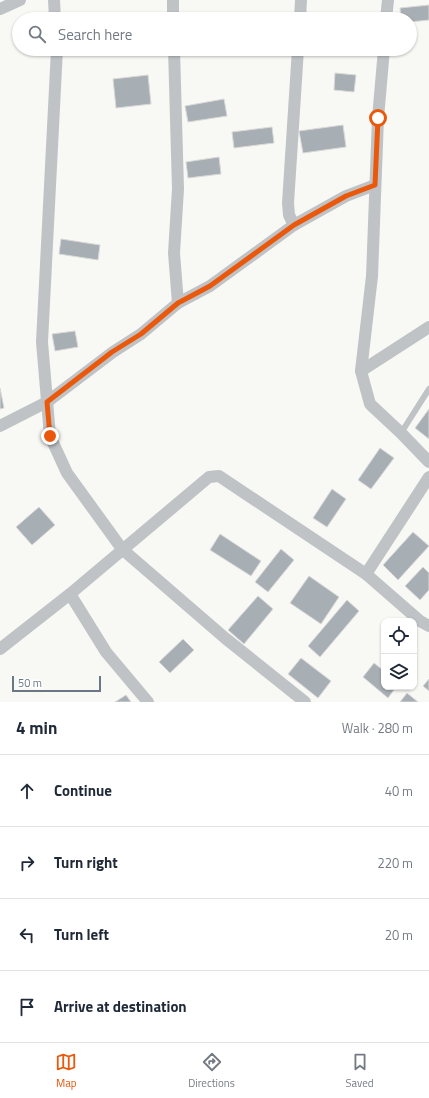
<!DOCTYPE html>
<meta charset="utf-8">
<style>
:root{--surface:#fff;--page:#f2f2f3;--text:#1f2937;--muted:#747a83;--line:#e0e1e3;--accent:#ea580c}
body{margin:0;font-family:"Titillium Web",sans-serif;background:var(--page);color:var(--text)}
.controls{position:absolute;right:12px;bottom:12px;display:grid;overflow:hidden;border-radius:8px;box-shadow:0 1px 3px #0004}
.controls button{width:36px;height:36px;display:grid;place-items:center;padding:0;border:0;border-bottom:1px solid var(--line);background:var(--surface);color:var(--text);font:20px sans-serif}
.scale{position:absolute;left:12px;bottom:10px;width:89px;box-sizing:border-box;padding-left:4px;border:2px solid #697884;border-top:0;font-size:11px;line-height:14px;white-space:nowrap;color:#697884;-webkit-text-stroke:3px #fff;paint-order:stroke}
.stop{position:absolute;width:12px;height:12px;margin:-9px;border:3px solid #ea580c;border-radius:50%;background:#fff}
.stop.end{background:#ea580c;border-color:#fff;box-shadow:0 1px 4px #0008}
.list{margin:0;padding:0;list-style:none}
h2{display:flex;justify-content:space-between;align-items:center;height:52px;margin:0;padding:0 16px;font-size:17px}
h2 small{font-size:13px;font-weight:400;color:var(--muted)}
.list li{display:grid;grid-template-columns:26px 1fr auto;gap:12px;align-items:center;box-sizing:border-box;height:72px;padding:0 16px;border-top:1px solid var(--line)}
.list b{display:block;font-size:15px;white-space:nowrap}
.list em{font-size:13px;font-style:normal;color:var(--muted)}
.icon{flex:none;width:22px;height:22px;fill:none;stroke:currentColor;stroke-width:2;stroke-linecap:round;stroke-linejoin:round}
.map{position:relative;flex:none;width:429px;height:702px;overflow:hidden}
.search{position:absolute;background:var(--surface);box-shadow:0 1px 3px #0004;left:12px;right:12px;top:12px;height:44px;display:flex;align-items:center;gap:10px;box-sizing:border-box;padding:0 14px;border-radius:22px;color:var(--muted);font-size:15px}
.sheet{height:340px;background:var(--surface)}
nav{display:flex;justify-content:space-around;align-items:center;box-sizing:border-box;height:56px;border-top:1px solid var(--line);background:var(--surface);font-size:11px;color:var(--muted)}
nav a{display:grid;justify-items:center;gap:2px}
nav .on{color:var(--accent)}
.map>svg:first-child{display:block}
.building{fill:#a7aeb4;stroke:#d9d9d8}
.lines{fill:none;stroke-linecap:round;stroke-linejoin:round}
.lane{stroke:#bfc3c6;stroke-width:6}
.street{stroke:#bfc3c6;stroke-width:12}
.route{stroke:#ea580c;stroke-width:5}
</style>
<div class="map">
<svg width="429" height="702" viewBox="0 0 429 702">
<rect width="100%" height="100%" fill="#f8f8f5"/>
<g class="building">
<path d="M429,5V20L410,22V19H401L400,8Z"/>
<path d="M335,73L356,75L354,92L334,90Z"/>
<path d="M148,75L151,104L116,108L113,79Z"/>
<path d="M224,99L227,116L188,122L185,106Z"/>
<path d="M343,125L346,147L303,153L299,131Z"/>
<path d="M272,127L274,143L234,148L232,132Z"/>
<path d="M219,157L221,174L188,178L186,162Z"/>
<path d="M61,239L100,245L98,260L59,254Z"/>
<path d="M75,331L78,347L55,351L52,334Z"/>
<path d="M0,388L4,408L0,409Z"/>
<path d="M429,409V439L415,428Z"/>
<path d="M380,448L394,458L371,489L358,480Z"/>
<path d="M332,489L346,499L327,527L313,518Z"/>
<path d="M39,507L55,525L32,545L16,527Z"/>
<path d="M413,532L429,546L398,580L383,565Z"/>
<path d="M220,534L261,561L251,576L210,550Z"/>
<path d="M281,549L294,560L268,592L255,582Z"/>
<path d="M423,567L429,573V590L420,600L405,586Z"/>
<path d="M309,576L339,597L321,624L290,603Z"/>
<path d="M258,596L273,609L244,644L228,630Z"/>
<path d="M347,600L359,611L320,657L308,646Z"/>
<path d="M183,639L194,650L170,673L159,662Z"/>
<path d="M301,658L331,681L318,698L288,674Z"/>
<path d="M374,663L384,671V687H396L388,698L363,677Z"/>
<path d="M429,679V691L423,686Z"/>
<path d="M407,693L418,702H400Z"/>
<path d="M126,695L131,702H115Z"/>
</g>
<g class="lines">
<path class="lane" d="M401,433L429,389"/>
<g class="street">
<path d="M54,0L55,19"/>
<path d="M173,0V19"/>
<path d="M0,9L20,0"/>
<path d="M300,19L301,0"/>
<path d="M386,19L388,0"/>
<path d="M57,49L42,342L50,436L67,473L122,549L225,638L305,702"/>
<path d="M174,49L178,189L174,253L178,303"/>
<path d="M384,49L378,118L372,276L361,371L370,404L401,433L429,462"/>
<path d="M294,225L289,215L288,203L298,49"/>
<path d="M361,371L429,327"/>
<path d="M0,426L47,402L113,352L141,334L178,303L210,286L294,225L346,196L375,185"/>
<path d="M366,574L429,477"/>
<path d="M70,594L106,652L148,702"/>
<path d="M0,649L70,594L209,477L219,476L366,574L420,621L429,626"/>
</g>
</g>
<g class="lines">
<path class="route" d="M50,436L47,402L112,352L141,334L178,303L210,286L294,225L346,196L375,185L378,118"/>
</g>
</svg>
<div class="controls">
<button><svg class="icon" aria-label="locate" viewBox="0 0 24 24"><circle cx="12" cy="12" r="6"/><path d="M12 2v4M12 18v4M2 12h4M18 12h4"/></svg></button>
<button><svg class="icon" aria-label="layers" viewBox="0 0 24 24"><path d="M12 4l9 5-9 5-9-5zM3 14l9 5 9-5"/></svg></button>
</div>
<div class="scale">50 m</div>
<div class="stop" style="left:378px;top:118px"></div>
<div class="stop end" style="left:50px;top:436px"></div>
<div class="search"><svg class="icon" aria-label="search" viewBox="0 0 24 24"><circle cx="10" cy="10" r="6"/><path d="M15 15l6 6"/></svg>Search here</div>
</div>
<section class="sheet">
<h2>4 min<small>Walk · 280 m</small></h2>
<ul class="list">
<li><svg class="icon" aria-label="ahead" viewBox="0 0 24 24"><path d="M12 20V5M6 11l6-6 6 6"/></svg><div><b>Continue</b></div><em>40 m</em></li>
<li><svg class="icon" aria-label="right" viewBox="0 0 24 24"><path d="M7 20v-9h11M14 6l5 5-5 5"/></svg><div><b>Turn right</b></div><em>220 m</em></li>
<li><svg class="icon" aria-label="left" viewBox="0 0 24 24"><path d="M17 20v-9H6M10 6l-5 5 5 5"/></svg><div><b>Turn left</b></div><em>20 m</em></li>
<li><svg class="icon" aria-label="arrive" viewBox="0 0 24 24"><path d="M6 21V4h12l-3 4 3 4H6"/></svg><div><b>Arrive at destination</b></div></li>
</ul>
</section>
<nav>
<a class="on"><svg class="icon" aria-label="map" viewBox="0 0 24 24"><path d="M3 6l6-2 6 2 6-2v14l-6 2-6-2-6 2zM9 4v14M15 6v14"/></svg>Map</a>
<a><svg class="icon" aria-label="directions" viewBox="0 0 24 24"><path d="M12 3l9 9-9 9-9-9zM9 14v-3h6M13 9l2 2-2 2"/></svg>Directions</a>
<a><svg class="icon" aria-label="saved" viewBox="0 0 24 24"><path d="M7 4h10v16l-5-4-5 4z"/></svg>Saved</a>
</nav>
